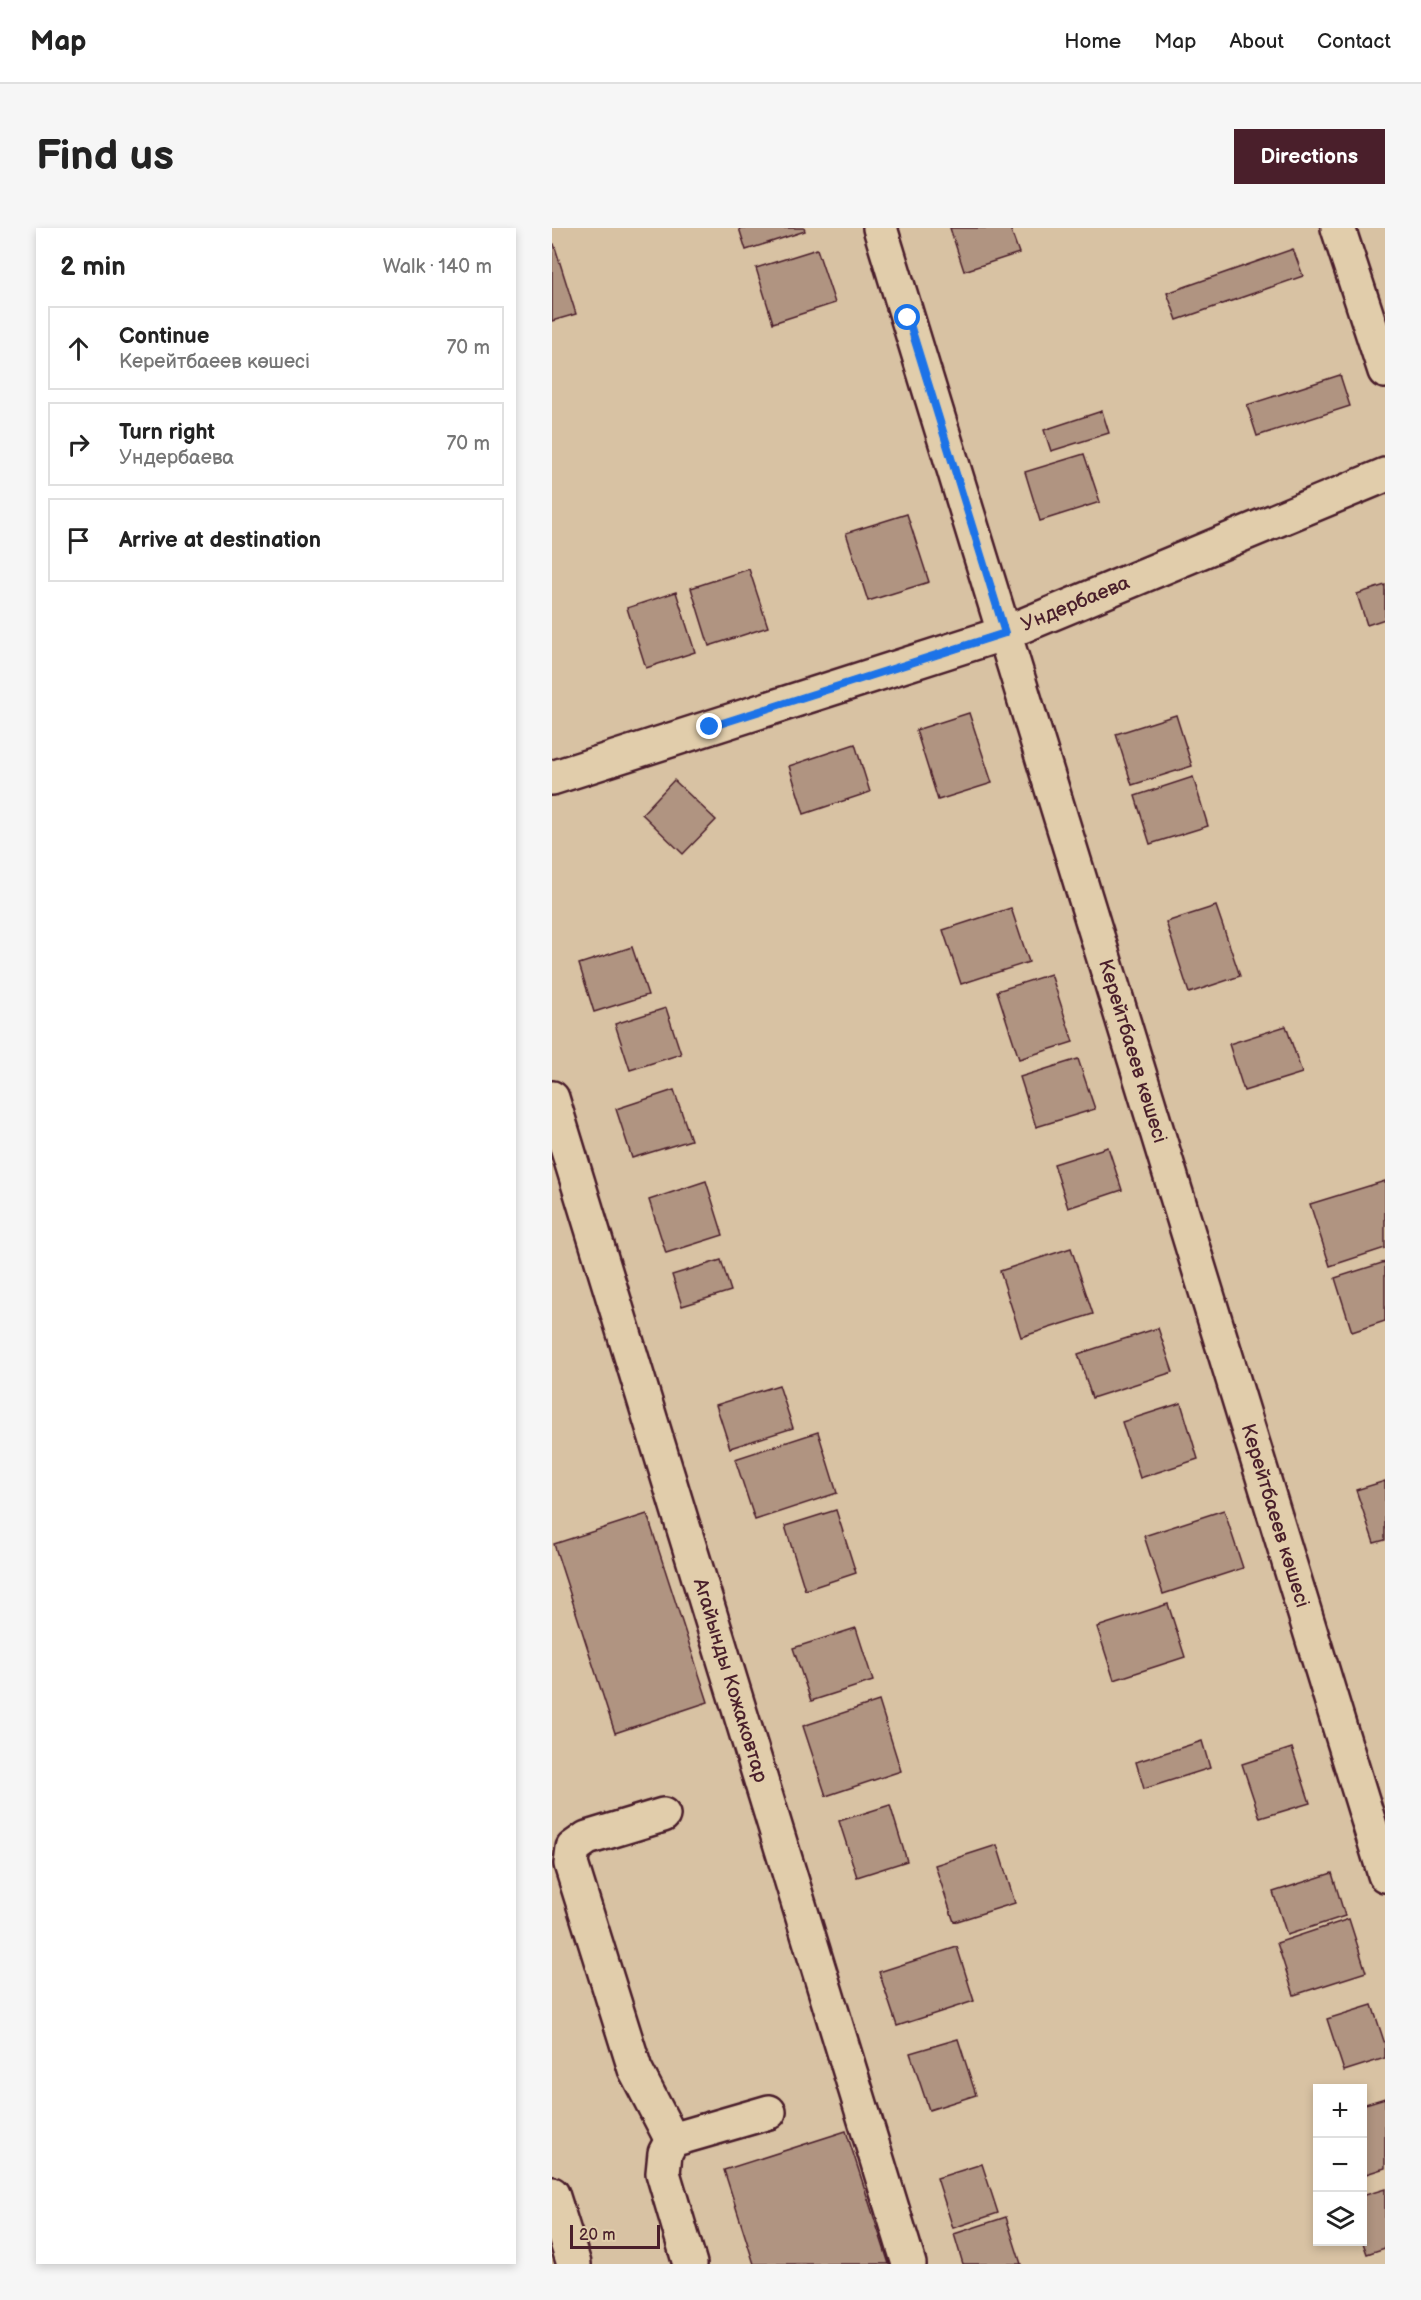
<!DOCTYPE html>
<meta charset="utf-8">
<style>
:root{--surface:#fff;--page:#f6f6f6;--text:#222;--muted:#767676;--line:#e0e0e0;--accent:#4a1f2b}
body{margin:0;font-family:"Balsamiq Sans",sans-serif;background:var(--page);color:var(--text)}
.controls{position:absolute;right:18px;bottom:18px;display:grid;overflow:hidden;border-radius:0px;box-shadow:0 3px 9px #0003}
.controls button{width:54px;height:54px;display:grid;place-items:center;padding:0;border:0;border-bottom:2px solid var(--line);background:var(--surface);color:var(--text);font:30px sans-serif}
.scale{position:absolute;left:18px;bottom:15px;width:90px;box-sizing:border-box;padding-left:6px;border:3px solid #4a1f2b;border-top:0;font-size:16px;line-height:21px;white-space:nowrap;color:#4a1f2b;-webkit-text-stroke:4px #e1cdab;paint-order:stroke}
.stop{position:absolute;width:18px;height:18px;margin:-14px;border:4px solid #1a73e8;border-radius:50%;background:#fff}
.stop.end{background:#1a73e8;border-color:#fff;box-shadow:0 2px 6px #0008}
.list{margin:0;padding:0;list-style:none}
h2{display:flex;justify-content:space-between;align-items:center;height:78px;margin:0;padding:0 24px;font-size:26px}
h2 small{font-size:20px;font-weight:400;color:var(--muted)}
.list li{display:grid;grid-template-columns:39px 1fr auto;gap:18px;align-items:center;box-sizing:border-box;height:84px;margin:0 12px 12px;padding:0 12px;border:2px solid var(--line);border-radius:0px}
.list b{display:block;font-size:22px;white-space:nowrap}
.list p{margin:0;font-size:20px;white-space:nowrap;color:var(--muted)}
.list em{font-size:20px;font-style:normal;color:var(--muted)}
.icon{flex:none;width:33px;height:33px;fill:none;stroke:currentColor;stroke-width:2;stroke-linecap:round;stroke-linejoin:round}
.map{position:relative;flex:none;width:833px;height:2036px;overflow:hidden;border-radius:0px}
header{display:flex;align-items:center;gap:36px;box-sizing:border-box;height:84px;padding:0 30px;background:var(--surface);border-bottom:2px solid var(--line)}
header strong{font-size:28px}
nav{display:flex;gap:33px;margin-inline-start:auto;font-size:21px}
.intro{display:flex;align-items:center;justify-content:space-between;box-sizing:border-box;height:144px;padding:0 36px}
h1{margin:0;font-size:42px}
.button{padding:15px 27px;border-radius:0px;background:var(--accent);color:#fff;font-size:21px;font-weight:700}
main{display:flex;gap:36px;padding:0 36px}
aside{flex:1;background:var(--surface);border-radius:0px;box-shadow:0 3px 9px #0003}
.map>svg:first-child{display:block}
.building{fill:#b09481;stroke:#4a1f2b;stroke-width:1.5}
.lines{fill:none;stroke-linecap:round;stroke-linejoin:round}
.minor-casing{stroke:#4a1f2b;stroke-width:38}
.major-casing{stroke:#4a1f2b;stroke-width:38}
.minor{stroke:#e1cdab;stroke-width:33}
.major{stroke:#e1cdab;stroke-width:33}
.route{stroke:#1a73e8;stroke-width:8}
.labels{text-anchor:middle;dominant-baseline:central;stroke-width:4.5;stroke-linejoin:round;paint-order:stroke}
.street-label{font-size:20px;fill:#4a1f2b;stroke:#e1cdab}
</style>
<header>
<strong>Map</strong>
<nav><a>Home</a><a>Map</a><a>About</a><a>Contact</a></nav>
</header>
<div class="intro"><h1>Find us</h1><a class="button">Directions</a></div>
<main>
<aside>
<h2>2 min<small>Walk · 140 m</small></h2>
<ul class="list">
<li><svg class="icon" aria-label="ahead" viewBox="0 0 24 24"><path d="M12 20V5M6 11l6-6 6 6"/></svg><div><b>Continue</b><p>Керейтбаеев көшесі</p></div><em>70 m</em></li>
<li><svg class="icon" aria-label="right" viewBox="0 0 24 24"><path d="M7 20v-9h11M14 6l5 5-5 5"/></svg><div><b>Turn right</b><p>Ундербаева</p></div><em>70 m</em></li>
<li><svg class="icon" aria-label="arrive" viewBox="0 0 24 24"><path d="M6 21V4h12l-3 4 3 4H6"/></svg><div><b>Arrive at destination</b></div></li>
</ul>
</aside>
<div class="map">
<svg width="833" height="2036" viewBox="0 0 833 2036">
<rect width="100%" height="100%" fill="#d8c2a3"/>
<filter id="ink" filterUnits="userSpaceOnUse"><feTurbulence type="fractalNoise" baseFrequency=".0167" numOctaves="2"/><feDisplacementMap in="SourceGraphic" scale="12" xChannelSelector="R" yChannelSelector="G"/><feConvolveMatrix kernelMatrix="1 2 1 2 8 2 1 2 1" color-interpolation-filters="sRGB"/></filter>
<g filter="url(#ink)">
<g class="building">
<path d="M187,0H252L253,3L194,22Z"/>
<path d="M398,0H458L467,25L412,43Z"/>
<path d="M0,16H2L24,86L0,93Z"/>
<path d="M265,21L283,75L221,95L204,40Z"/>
<path d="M741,21L751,48L625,92L615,65Z"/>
<path d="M788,147L798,178L705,208L695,177Z"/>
<path d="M550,183L557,205L499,223L492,202Z"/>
<path d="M532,226L548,274L488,293L473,244Z"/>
<path d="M355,286L377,354L316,373L294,305Z"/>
<path d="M197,341L216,399L157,418L139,360Z"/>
<path d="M833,357V391L815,397L805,366Z"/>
<path d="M124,364L143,424L94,440L75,380Z"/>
<path d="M417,485L440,555L386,572L364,502Z"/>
<path d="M624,487L640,538L580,557L564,506Z"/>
<path d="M303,516L318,564L252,586L237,538Z"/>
<path d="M641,549L656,598L598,616L583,568Z"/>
<path d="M122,552L164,592L131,626L90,586Z"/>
<path d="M664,678L688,748L637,765L614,694Z"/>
<path d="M459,680L477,734L409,756L391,702Z"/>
<path d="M80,719L96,767L42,784L27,736Z"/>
<path d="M499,746L521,814L467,831L445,763Z"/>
<path d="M114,780L129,826L78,842L63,796Z"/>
<path d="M734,798L750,845L692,863L677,816Z"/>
<path d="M526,831L543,881L484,899L468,849Z"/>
<path d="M122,862L139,912L80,930L64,881Z"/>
<path d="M556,919L570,962L516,980L502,936Z"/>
<path d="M154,953L171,1007L114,1025L97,972Z"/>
<path d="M833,953V1020L778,1038L758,976Z"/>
<path d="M519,1020L541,1086L469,1109L448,1043Z"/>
<path d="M169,1032L179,1063L130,1078L120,1047Z"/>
<path d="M833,1034V1093L800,1104L783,1050Z"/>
<path d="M606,1100L621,1144L540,1170L526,1126Z"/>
<path d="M227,1157L241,1200L178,1220L164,1177Z"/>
<path d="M629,1175L646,1231L588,1250L570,1194Z"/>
<path d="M266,1204L285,1265L203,1292L183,1231Z"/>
<path d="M833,1253V1312L822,1315L804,1262Z"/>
<path d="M284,1282L304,1345L253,1362L233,1298Z"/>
<path d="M672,1282L691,1340L611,1366L592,1308Z"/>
<path d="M95,1286L156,1474L63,1505L2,1316Z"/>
<path d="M616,1376L633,1429L562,1452L545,1399Z"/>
<path d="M304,1400L321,1453L259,1473L241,1420Z"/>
<path d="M327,1473L349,1543L274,1568L251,1498Z"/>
<path d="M650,1513L658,1540L592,1561L584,1534Z"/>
<path d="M740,1520L758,1575L708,1590L690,1536Z"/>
<path d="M338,1577L355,1633L305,1649L287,1593Z"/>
<path d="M445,1617L463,1675L402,1694L383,1637Z"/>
<path d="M780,1645L793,1688L735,1707L721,1664Z"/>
<path d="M797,1691L814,1744L742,1767L725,1715Z"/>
<path d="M405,1719L422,1773L345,1798L327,1744Z"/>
<path d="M820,1777L833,1816V1830L792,1843L775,1791Z"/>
<path d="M406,1811L424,1867L377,1882L358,1825Z"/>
<path d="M833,1870V1940L814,1946L810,1934V1877Z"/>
<path d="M294,1903L337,2036H202L172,1942Z"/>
<path d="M430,1936L446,1985L401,2000L385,1950Z"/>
<path d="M833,1961V2020L815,2026L810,2012V1968Z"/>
<path d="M454,1989L469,2036H411L402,2006Z"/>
</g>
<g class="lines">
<defs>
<g id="minor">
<path id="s1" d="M328,0L833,1647"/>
<path d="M786,0L833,143"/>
<path id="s2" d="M0,550L453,405L833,247"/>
<path id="s3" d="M0,870L357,2036"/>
<path d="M111,1587L35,1610L21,1620L19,1636L83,1841L120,1912"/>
<path d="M138,2036L111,1945L113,1925L120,1912L217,1884"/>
</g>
<path id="major" d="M0,1966L22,2036"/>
</defs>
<use href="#minor" class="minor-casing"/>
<use href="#major" class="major-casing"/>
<use href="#minor" class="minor"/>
<use href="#major" class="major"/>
</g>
</g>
<g class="lines" filter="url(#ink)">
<path class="route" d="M158,499L453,405L356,90"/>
</g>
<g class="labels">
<g class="street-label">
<text stroke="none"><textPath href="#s2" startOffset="552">Ундербаева</textPath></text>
<text stroke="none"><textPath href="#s1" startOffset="861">Керейтбаеев көшесі</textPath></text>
<text stroke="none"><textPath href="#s1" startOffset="1347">Керейтбаеев көшесі</textPath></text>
<text stroke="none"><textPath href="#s3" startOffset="609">Агайынды Кожаковтар</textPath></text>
</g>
</g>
</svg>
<div class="controls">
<button>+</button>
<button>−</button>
<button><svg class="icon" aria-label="layers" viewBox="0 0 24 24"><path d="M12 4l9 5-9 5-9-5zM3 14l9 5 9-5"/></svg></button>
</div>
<div class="scale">20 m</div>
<div class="stop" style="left:356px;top:90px"></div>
<div class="stop end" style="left:158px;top:499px"></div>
</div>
</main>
